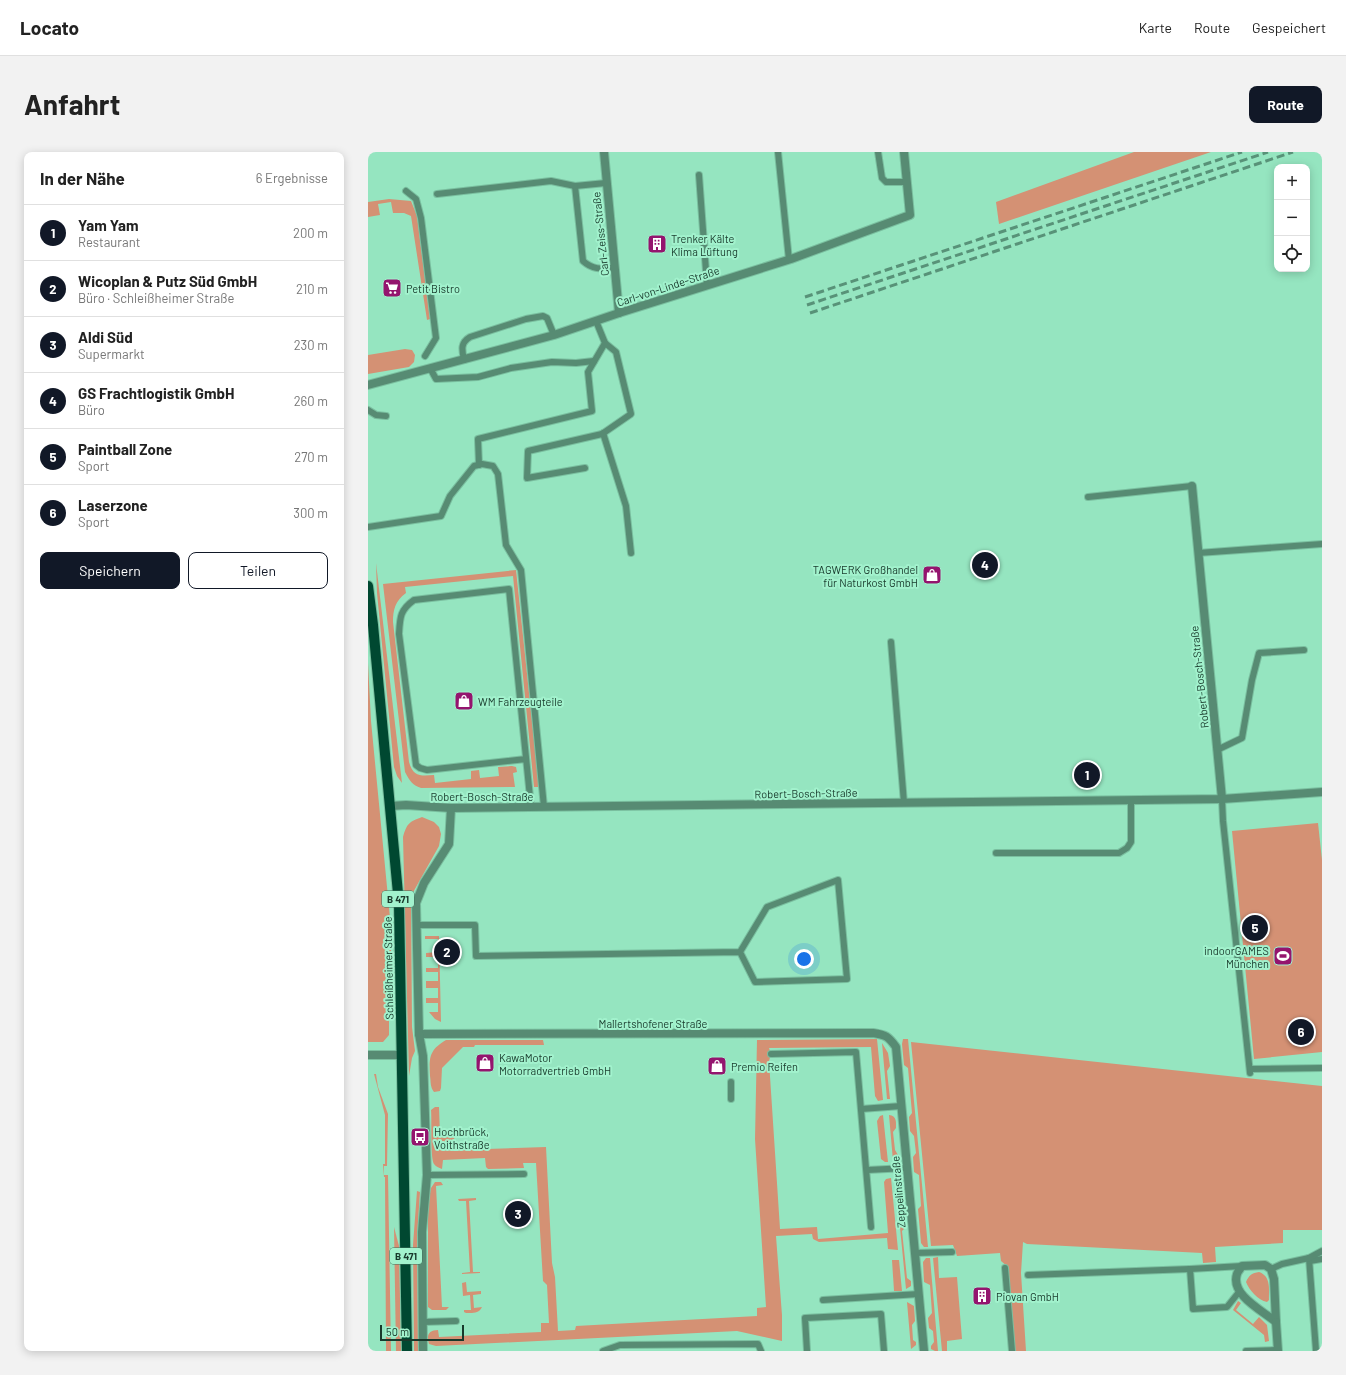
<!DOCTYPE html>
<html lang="de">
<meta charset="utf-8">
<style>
:root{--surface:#fff;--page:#f2f2f2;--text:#222;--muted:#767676;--line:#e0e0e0;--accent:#111827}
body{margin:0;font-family:Barlow,sans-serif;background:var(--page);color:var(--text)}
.controls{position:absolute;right:12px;top:12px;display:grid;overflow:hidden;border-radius:8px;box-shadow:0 2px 10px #0003}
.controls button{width:36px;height:36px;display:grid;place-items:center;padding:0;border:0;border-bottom:1px solid var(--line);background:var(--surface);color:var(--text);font:20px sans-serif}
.scale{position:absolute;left:12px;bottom:10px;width:84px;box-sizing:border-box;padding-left:4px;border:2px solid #18392b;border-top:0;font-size:11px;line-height:14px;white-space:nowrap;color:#18392b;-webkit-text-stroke:3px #a2f2cd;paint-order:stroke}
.you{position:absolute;left:436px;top:807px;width:14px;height:14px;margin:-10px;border:3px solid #fff;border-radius:50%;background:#1a73e8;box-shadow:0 0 0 6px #1a73e833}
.badge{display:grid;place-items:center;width:26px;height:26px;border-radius:50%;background:var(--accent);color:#fff;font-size:13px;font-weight:700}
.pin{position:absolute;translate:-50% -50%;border:2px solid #fff;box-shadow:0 1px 4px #0006}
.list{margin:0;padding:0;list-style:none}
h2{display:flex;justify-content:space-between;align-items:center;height:52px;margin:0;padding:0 16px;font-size:17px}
h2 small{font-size:13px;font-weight:400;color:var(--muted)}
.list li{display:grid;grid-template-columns:26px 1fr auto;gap:12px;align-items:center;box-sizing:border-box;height:56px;padding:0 16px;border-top:1px solid var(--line)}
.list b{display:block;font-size:15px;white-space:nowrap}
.list p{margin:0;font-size:13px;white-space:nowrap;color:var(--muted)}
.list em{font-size:13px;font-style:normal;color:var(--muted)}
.actions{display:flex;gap:8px;padding:12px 16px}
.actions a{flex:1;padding:9px 0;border:1px solid var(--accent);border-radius:8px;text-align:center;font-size:14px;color:var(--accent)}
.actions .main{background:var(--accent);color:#fff}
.icon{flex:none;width:22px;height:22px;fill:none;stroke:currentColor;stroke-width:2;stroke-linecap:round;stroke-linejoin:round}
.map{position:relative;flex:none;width:954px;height:1199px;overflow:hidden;border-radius:8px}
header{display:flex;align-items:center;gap:24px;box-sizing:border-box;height:56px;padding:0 20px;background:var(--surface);border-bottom:1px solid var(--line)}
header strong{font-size:19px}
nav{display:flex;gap:22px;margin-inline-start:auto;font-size:14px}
.intro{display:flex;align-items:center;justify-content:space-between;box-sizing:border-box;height:96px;padding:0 24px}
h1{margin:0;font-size:28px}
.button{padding:10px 18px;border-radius:8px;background:var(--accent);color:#fff;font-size:14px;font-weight:700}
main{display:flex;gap:24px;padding:0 24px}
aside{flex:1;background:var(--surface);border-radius:8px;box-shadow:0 2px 10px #0003}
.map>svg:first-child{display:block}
.green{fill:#d49174}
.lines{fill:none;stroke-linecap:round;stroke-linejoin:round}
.lane-casing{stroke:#7abf9f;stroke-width:8}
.street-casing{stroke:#7abf9f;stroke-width:10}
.primary-casing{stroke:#7abf9f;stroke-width:12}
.lane{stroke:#578b73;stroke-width:6}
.street{stroke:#578b73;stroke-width:8}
.primary{stroke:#004831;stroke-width:10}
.rail{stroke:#589278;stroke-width:3;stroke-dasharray:8 4;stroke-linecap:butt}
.labels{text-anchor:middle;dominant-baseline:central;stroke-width:4;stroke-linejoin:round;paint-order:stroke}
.shield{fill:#a2f2cd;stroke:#41705c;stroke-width:1}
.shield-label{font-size:10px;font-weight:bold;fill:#18392b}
.street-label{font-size:11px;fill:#18392b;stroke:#a2f2cd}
.poi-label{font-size:11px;fill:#18392b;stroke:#a2f2cd;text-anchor:start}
</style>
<header>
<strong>Locato</strong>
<nav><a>Karte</a><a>Route</a><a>Gespeichert</a></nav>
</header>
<div class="intro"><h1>Anfahrt</h1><a class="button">Route</a></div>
<main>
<aside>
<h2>In der Nähe<small>6 Ergebnisse</small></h2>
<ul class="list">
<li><span class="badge">1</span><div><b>Yam Yam</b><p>Restaurant</p></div><em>200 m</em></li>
<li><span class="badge">2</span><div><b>Wicoplan &amp; Putz Süd GmbH</b><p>Büro · Schleißheimer Straße</p></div><em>210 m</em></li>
<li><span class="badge">3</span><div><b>Aldi Süd</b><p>Supermarkt</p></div><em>230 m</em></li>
<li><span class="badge">4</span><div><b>GS Frachtlogistik GmbH</b><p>Büro</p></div><em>260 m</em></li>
<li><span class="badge">5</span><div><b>Paintball Zone</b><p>Sport</p></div><em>270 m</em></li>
<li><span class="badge">6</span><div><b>Laserzone</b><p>Sport</p></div><em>300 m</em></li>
</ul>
<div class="actions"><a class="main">Speichern</a><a>Teilen</a></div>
</aside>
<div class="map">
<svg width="954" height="1199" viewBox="0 0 954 1199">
<rect width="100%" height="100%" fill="#95e5c0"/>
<g class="green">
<path d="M766,0H843L631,72L628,50Z"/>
<path d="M21,47L43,49L49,64L62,167L59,168L43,64L36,61H25L23,50L10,52L12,63L0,65V50Z"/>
<path d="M37,197L44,198L47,203L46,210L41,215L0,222V203Z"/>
<path d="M8,411L34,631L29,624L26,615L9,441Z"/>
<path d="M148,418L171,635H166L145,424L37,435L38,441C27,449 25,458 25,470L41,610C45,625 53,624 66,623L67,631L103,627V619L111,618L112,626L131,624L130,615L144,614L148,615L149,620L145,621L147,635L53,636C44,633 42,629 37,620L15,432Z"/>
<path d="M0,511L3,569L22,766L24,826L21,852V883L15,890H0Z"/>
<path d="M54,665L66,670L71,675L73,682L71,694L43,744L44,875L47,899L44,906L41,924L35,685C39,671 41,670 54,665Z"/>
<path d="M950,671L954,708V900L886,907L864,679Z"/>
<path d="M57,784H71L73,870L67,867L61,860H70V851H58V846H70V836H58V829H70V820H58V816H70V805H58V801L70,800V787H57Z"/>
<path d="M509,887L515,948L510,949L507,944L503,895L401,896L403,902L401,909L412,1077L449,1075L450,1087L520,1081L516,1030L518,1027L523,1026L530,1098L520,1097L519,1086L451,1090L445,1087L444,1082L408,1084L414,1163V1189L369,1179L68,1194L61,1192C58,1183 61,1178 70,1178L71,1185L173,1180V1171H181L179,1133L175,1129L168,1011H155L156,1016L120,1017L118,1015L117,1006L75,1008L74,1017C72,1016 68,1015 66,1012C62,1006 64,968 63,958L67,955H71L72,983H86L87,998L178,995L184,1111L187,1125L190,1179L207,1178L208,1174L389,1164V1156L398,1155L387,987L389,888Z"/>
<path d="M535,887H540L560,1095H556L553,1091L550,1057L553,1054L551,1023L546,1020L545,1005L548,1001L546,984L542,979L541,965L544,961L540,916L536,913L534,892Z"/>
<path d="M78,888H175L176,893H107L106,895H95L74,916L73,936L72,939L66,940C62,935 63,930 62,924C61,906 61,898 78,888Z"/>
<path d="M543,890L954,934V1078H915V1091L847,1095L848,1110L835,1111L834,1101L659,1092L655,1090L653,1121L658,1199H647L640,1115L633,1109L632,1101L589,1104L585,1093L563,1094Z"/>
<path d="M514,891L520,901L522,914L519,919L522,947H519Z"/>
<path d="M6,922H8L10,935L20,962L19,1014H16V1023H20L23,1199H18L17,1025H16L15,1012H17V963Z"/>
<path d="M515,963L520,1010H517L513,1007L509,969L512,964Z"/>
<path d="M521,963C529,964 528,970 528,976L525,980L527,998L530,1003L531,1007L525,1009Z"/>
<path d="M529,1023L532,1026V1029L530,1032L533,1056L537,1061L538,1075L534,1079L539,1126L543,1129V1134L538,1137L527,1024Z"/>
<path d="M67,1030H73L75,1033L68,1034L74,1155H81L78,1158H64L60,1155V1052L63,1036Z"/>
<path d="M49,1039L52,1040L49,1085L50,1199H46L45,1093Z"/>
<path d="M108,1046V1048L101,1049L105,1120H112V1121L94,1122V1121L102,1120L98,1049H91L90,1047Z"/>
<path d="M26,1075L31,1094L33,1199H28Z"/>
<path d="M570,1105L571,1126L589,1125L594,1187L579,1189V1199H574L565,1106Z"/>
<path d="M558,1106H562L570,1199H567L563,1197V1194L566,1190L565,1179L561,1176L560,1166L564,1161L562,1133L556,1130L555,1110Z"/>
<path d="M524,1108H531L534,1139H526Z"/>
<path d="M891,1120C903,1124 901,1137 901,1148L899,1150C890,1148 881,1138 878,1130C881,1123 884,1121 891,1120Z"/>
<path d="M98,1130L99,1140L113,1139V1142L105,1143L106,1156L114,1155C111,1162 104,1161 98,1161L96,1160V1158H103L102,1143L95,1144L94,1131Z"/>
<path d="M870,1149L873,1151L868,1158L885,1172L891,1165L899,1173L901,1189L897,1190L896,1183L865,1158Z"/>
<path d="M539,1150L546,1154L547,1169L544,1173L545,1188L548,1190V1193L543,1197Z"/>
</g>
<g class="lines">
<defs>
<g id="lane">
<path d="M410,0L421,108"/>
<path d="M510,0L514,26L518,30H539"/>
<path d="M331,23L339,133"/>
<path d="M238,31L207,34L215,109C225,118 233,117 246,116"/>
<path d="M38,39L48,47L53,66L68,186L57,204"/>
<path d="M69,42L183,29L207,34"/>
<path d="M96,208C94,198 92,191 102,185L158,167L175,164L179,166L186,183"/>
<path d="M62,216L68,227L110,225L143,216L184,210L208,211L226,209"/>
<path d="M0,258L8,263L18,264"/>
<path d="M235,281L258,354L263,401"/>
<path d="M111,313L110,287L224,259L220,220L237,191L228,169"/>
<path d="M217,316L159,326L160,299L234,282L263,262L248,200L237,191"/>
<path d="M720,345L824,334"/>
<path d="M0,375L73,364L82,344L106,314L114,312L125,314L130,322L138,393L153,418L176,655"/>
<path d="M830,401L954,392"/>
<path d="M523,490L536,651"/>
<path d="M849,598L874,586L884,528L891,501L936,498"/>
<path d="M158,607L59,618L52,616L48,613L31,482C32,465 32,458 46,448L141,437L163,655"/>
<path d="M854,647L855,669L882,921"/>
<path d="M628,701H751L759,696L763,690V648"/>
<path d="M48,773H107L108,804L372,800L387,830L479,827L470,728L399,755L372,800"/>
<path d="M403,902L488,900L503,1075"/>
<path d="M882,917L954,916"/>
<path d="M363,930V947"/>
<path d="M493,957L533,954"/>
<path d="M499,1018L539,1016"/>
<path d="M59,1023L156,1022"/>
<path d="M547,1101L584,1100"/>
<path d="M941,1106L948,1199"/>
<path d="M942,1109L954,1107"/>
<path d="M637,1116L644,1199"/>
<path d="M822,1117L825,1157L859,1155L871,1140"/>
<path d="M903,1117L914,1112L941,1106L954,1099"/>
<path d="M660,1123L822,1117L874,1114"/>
<path d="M455,1148L551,1142"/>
<path d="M55,1170L88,1169"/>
<path d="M235,1199L252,1193L390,1192L393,1199"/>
<path d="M439,1199L437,1166L513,1162L516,1199"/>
<path d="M878,1199L909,1198"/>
</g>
<g id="street">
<path d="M236,0L251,161"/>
<path d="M0,233L186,183L251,161L423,107L542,63L536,0"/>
<path d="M824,334L854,647"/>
<path d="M23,654L38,653L83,656L854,647L954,640"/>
<path d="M51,882L505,881C518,883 520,884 528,895L556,1199"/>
<path d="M0,903H34"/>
<path d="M897,1113L903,1117L906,1127L908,1170C895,1159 862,1143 869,1122C870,1119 873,1116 874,1114Z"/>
<path d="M908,1170L910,1199"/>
<path d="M55,1199L54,1080L59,1023L55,904L51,882L48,751L56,731L81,692L83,656"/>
</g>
<path id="primary" d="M0,434L5,473L31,752L39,1199"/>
</defs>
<use href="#lane" class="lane-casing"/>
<use href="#street" class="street-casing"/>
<use href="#primary" class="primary-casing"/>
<use href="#lane" class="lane"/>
<use href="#street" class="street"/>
<use href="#primary" class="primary"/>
<g class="rail">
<path d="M437,145L874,0"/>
<path d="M439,153L900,0"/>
<path d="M442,161L925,0"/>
</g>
</g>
<defs>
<symbol id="building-square" viewBox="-11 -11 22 22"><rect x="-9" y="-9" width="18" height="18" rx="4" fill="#94146e" stroke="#a2f2cd"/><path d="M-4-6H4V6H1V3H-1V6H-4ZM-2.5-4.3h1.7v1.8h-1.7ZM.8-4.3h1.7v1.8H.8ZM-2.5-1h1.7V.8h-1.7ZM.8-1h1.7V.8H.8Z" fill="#fff"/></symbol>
<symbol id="supermarket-square" viewBox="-11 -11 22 22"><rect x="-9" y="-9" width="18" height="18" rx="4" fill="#94146e" stroke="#a2f2cd"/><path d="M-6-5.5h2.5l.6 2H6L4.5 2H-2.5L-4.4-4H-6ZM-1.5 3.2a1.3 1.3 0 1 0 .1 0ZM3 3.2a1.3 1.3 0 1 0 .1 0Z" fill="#fff"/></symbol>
<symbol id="shop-square" viewBox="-11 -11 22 22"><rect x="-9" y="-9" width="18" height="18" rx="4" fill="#94146e" stroke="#a2f2cd"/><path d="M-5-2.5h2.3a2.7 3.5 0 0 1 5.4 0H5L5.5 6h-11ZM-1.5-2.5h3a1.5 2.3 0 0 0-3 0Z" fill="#fff"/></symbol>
<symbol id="stadium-square" viewBox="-11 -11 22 22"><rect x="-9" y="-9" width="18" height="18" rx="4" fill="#94146e" stroke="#a2f2cd"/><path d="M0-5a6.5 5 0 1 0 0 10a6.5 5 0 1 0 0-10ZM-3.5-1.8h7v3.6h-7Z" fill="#fff"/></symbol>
<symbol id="bus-square" viewBox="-11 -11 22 22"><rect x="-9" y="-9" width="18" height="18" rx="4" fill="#94146e" stroke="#a2f2cd"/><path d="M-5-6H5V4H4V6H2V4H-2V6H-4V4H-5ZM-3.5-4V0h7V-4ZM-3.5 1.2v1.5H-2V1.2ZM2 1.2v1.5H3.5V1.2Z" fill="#fff"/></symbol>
</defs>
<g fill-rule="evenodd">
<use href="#building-square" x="278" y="81" width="22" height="22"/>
<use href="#supermarket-square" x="13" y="125" width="22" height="22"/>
<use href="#shop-square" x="553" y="412" width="22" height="22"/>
<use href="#shop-square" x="85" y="538" width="22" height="22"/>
<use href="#stadium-square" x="904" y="793" width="22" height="22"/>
<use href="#shop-square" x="106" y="900" width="22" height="22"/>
<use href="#shop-square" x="338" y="903" width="22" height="22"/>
<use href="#bus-square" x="41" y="974" width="22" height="22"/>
<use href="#building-square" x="603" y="1133" width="22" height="22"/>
</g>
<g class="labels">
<g class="shield">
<rect x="14" y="739" width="32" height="16" rx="3"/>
<rect x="22" y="1096" width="32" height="16" rx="3"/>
</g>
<g class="shield-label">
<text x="30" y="747">B 471</text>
<text x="38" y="1104">B 471</text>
</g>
<g class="street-label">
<text transform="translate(232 82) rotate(-96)">Carl-Zeiss-Straße</text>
<text transform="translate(300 134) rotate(-18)">Carl-von-Linde-Straße</text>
<text transform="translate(831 525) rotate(-96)">Robert-Bosch-Straße</text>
<text transform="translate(438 641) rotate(-1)">Robert-Bosch-Straße</text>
<text x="114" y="644">Robert-Bosch-Straße</text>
<text transform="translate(20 816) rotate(-91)">Schleißheimer Straße</text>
<text x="285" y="871">Mallertshofener Straße</text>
<text transform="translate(530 1040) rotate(-95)">Zeppelinstraße</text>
</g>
<g class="poi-label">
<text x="303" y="86">Trenker Kälte<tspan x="303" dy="13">Klima Lüftung</tspan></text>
<text x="38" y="136">Petit Bistro</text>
<text x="550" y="417" text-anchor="end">TAGWERK Großhandel<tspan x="550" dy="13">für Naturkost GmbH</tspan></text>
<text x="110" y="549">WM Fahrzeugteile</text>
<text x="901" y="798" text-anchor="end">indoorGAMES<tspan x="901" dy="13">München</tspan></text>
<text x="131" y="905">KawaMotor<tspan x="131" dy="13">Motorradvertrieb GmbH</tspan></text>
<text x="363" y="914">Premio Reifen</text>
<text x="66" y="979">Hochbrück,<tspan x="66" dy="13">Voithstraße</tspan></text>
<text x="628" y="1144">Piovan GmbH</text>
</g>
</g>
</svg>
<div class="controls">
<button>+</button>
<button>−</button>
<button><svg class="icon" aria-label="locate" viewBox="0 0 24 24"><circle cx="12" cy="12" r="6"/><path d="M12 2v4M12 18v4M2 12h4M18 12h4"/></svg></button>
</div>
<div class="scale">50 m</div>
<div class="you"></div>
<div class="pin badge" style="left:719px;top:623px">1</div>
<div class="pin badge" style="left:79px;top:800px">2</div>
<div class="pin badge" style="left:150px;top:1062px">3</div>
<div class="pin badge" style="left:617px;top:413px">4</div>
<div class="pin badge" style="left:887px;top:776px">5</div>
<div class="pin badge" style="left:933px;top:880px">6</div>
</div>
</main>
